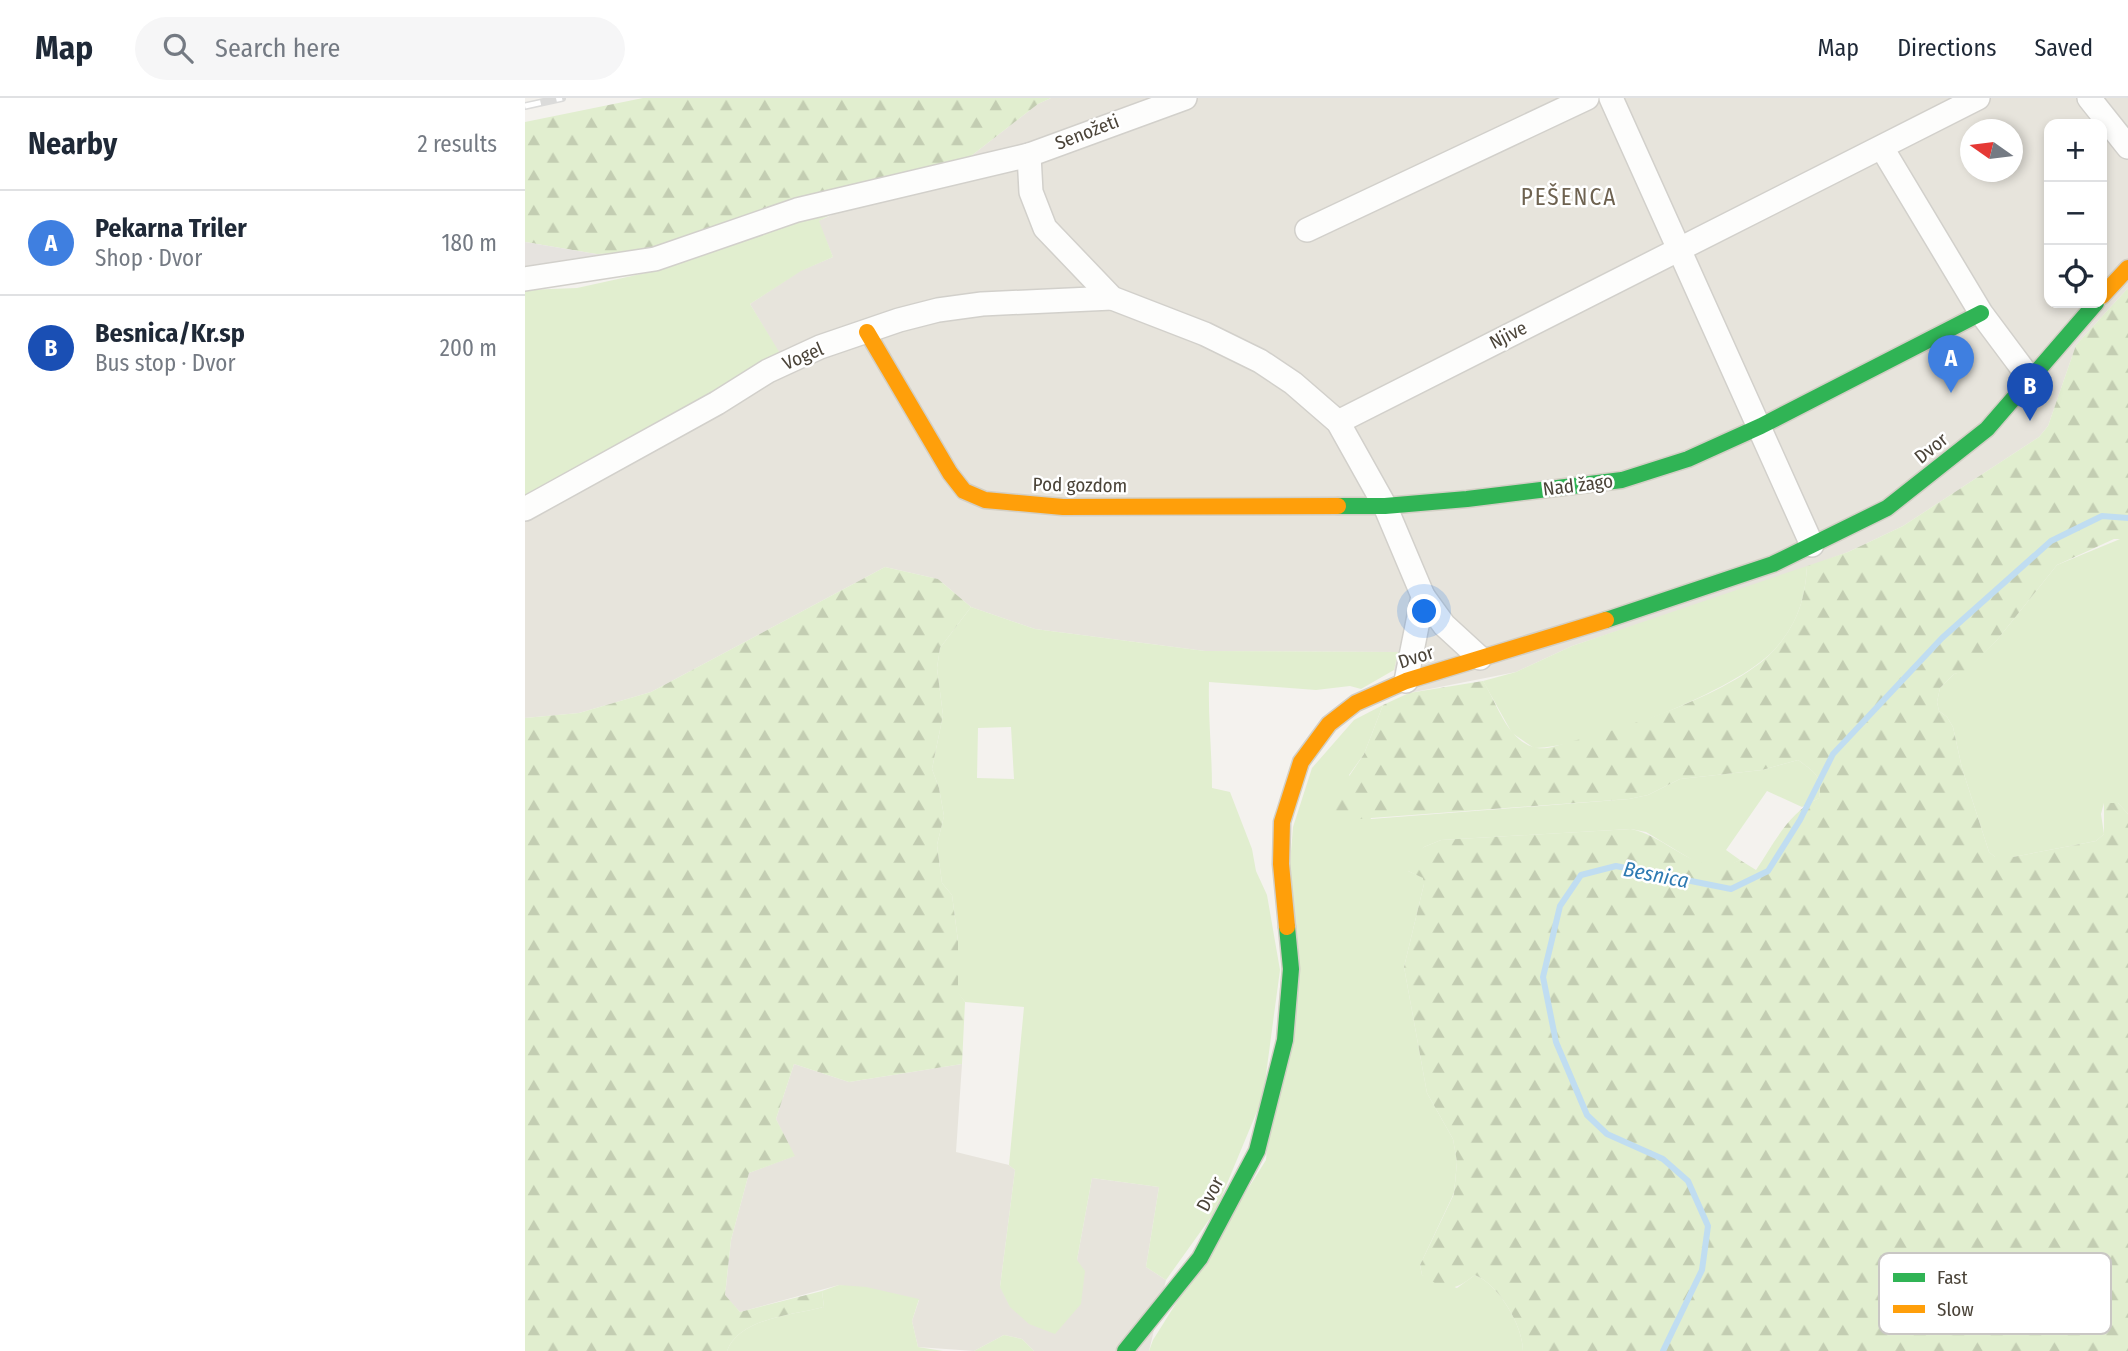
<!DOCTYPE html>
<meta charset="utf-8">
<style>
:root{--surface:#fff;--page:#f6f6f7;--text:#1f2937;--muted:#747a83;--line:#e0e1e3;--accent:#868178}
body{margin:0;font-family:"Fira Sans Condensed",sans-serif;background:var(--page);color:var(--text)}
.controls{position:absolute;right:21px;top:21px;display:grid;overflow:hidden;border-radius:14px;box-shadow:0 4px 10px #0003}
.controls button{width:63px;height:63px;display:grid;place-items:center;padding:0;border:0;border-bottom:2px solid var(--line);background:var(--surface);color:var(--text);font:35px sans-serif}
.compass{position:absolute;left:1435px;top:21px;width:63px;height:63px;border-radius:50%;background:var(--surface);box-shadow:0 4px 10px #0003;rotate:284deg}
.you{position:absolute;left:900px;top:514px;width:24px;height:24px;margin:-18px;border:5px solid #fff;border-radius:50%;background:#1a73e8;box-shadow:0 0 0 10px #1a73e833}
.badge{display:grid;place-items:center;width:46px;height:46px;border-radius:50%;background:var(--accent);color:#fff;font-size:23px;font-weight:700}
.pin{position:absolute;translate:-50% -58px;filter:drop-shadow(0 2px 4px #0008)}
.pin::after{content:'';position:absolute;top:37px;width:24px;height:21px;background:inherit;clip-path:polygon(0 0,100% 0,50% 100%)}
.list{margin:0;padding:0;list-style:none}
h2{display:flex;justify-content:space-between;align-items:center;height:91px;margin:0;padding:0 28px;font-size:30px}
h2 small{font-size:23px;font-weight:400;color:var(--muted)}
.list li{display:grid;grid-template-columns:46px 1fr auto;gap:21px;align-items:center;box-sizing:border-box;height:105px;padding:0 28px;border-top:2px solid var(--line)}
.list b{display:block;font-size:26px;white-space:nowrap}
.list p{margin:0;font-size:23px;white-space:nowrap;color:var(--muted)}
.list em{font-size:23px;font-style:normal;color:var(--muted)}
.icon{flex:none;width:38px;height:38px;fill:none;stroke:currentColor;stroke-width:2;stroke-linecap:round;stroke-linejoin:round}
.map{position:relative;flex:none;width:1603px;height:1253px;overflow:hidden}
header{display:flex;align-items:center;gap:42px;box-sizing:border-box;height:98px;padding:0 35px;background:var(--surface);border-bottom:2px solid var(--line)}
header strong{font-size:33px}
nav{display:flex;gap:38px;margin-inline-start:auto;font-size:24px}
.search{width:490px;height:63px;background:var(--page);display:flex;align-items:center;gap:18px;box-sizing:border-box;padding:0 24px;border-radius:38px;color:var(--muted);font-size:26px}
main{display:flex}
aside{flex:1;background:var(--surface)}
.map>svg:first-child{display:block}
.residential{fill:#e7e4dc;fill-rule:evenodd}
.grass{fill:#e1eecf;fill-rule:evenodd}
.forest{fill:url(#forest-firs)}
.parking{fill:#e6e3df}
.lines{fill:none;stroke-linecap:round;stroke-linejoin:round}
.stream{stroke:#c0ddf1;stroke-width:6}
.street-casing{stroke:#d2d0cb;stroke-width:26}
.fast-casing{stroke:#d3cfc5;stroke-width:19}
.slow-casing{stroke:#d3cfc5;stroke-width:19}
.street{stroke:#fdfdfc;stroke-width:23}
.fast{stroke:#30b455;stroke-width:16}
.slow{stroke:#ff9f0a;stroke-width:16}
.rail-casing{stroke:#dbdbda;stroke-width:8}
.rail{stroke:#fff;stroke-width:5;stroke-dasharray:16;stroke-linecap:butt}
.labels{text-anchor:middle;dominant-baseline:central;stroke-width:5;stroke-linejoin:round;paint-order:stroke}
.street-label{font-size:19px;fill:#4b4439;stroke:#fff}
.water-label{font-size:21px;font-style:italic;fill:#2e7ab2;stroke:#fff}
.quarter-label{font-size:23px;letter-spacing:2px;fill:#6e6250;stroke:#fff}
.key{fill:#fff;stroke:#c9c7c4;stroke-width:2}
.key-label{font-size:19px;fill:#4b4439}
</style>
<header>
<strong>Map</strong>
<div class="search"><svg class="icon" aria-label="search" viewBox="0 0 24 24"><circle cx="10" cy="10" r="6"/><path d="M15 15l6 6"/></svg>Search here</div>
<nav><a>Map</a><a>Directions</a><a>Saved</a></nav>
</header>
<main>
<aside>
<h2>Nearby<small>2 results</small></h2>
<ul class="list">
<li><span class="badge" style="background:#3f7fe0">A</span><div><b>Pekarna Triler</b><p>Shop · Dvor</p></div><em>180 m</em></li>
<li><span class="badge" style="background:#1a4fb4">B</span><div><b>Besnica/Kr.sp</b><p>Bus stop · Dvor</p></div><em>200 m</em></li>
</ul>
</aside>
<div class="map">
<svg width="1603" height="1253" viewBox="0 0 1603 1253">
<defs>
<pattern id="forest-firs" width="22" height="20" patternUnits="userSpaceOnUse" patternTransform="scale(1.75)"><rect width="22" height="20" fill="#e1eecf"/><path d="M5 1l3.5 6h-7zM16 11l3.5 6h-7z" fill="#c3cdb2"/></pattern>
</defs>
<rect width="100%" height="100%" fill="#f4f2ee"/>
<g class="residential">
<path d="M526,0H1603V190L1551,247L1523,328L1514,339L1378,428L1323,454L1261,477L1047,548L991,574L884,595L869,572L873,554L680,553L510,531L446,509L413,481L360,469L126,594L54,615L0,620V404L255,257L225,206L275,173L308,159L293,123L323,110L331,102L254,106L446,58L513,6ZM1524,26H1577V205H1524ZM1446,32H1488V74H1446Z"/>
<path d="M269,966L324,984L437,966L431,1054L484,1067L490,1072L475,1189L552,1162L567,1080L634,1089L621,1169L641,1182L624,1253H509L497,1241L479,1237L449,1253L393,1249L387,1223L394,1202L314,1187L215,1214L200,1198L206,1142L224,1075L269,1058L251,1021Z"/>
</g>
<g class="grass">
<path d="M333,102L294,123L308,159L276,173L225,206L256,257L0,404V192L52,190L134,172Z"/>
<path d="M1600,439L1603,441V716L1593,705H1579L1576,716L1579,736L1571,743L1488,759H1470L1464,754L1437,670L1428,629L1422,619L1414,613L1412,604L1415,590L1429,576L1442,572L1472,542L1532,467Z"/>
<path d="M1282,468C1280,501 1273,525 1250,551C1212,593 1066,649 1009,650L987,635L958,583L991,574L1047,548Z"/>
<path d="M446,509L510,531L680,553L873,554L869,572L836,591L825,588L791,592L684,584C683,620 687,654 687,690L705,694L727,751L731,773L742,797L755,872L738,999L691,1112L641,1182L621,1169L634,1089L567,1080L552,1162L560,1173L556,1206L530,1236L504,1226L485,1209L475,1189L490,1072L484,1067L499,909L440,904L433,895V843L427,797L417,785L412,747L419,718L414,690L407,671L418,617L412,570L415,550ZM486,629L489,681L452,680L453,630Z"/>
<path d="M858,607L839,656L824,677L846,721L1104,701L1123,697L1155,681L1237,672L1273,662C1290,674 1298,679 1294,700L1277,709L1242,693L1201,752L1215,762L1201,769L1184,768L1169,763L1121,734L1106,731L916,742L899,749L883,773L899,780V786L879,869L902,995L928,1041L932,1064L929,1095L895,1167L897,1177L932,1190L950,1177C974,1187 998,1228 998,1253H624L628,1242L741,1062L768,729L787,670L829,622Z"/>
<path d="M314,1187L341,1189L394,1201L387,1223L393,1249L418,1253H202C214,1220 268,1217 299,1209L297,1193Z"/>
<path d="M479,1237L497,1241L509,1253H449Z"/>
</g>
<g class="forest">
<path d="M118,0H526L513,6L446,58L254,106L113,155L71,156L0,144V24Z"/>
<path d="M1603,190V441H1589L1532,467L1472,542L1442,573L1429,576L1415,590L1412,604L1414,613L1422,619L1428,629L1437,670L1464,754L1470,759H1488L1571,743L1579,736V705H1593L1603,716V1253H998C998,1228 974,1187 950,1177C926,1195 922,1193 897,1177L895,1167L929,1096L932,1064L928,1041L902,995L879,869L899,786L898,780L883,773L884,763L899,749L916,742L1106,731C1145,739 1172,782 1215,762L1231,772C1250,744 1263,715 1294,700C1298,679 1290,674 1273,662L1237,672L1155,681L1123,697L1104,701L806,723L803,716L804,708L839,656L858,607L884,595L958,583C972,605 981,640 1008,649C1019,653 1034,647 1044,644C1100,631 1213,594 1251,550C1273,524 1280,501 1282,468L1323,454L1378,428L1514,339L1523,328L1551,247Z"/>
<path d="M360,469L413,481L446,509L415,550L412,570L418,617L407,671L414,690L419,718L412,747L417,785L427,797L433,843V894L440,904L437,966L324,984L269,966L251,1021L270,1058L224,1075L206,1142L200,1197L215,1214L297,1193L299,1209C268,1217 214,1220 202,1253H0V620L54,615L126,594Z"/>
</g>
<path class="parking" d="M0,144L71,156L113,155L0,173Z"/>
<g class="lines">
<path class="stream" d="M1138,1253L1177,1172L1183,1128L1163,1083L1138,1061L1082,1036L1062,1017L1031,944L1018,879L1035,808L1056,777L1091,768L1206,791L1243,773L1275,722L1308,656L1417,540L1526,443L1577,418L1603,420"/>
<defs>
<g id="street">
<path d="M1086,0L1287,447"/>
<path d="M1564,0L1603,49"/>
<path d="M1357,50L1456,215L1506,282"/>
<path d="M504,57L506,94L520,130L587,200L680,236L735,263L768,285L813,324L860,408L898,498L919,527L955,560"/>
<path d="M782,132L1062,0"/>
<path d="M0,181L130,161L272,112L504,57L660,0"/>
<path d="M813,324L1453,0"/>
<path d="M0,411L192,305L243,273L295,249L374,222L413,212L457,206L587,200"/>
<path d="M881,583L898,498"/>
</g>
<g id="fast">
<path d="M813,408H860L942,401L1097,382L1163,361L1236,328L1456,215"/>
<path d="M1081,522L1248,466L1362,410L1462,331L1571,205"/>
<path d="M600,1253L675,1160L732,1053L760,942L766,871L762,829"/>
</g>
<g id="slow">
<path d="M1577,198L1603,170"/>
<path d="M342,234L425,375L439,393L460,402L538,409L813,408"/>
<path d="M762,829L756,766L757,724L776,664L804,626L831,605L881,583L1081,522"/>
</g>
</defs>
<use href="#street" class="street-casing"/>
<use href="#fast" class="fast-casing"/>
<use href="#slow" class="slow-casing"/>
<use href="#street" class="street"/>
<use href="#fast" class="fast"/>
<use href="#slow" class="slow"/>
<defs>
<path id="rail" d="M0,8L37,0"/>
</defs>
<use href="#rail" class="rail-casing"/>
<use href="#rail" class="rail"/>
</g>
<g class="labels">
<g class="street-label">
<text transform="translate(562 34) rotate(-21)">Senožeti</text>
<text transform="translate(983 237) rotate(-27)">Njive</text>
<text transform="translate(278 258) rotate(-23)">Vogel</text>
<text transform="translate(1406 350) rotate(-39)">Dvor</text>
<text transform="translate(555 387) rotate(1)">Pod gozdom</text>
<text transform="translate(1053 387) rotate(-7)">Nad žago</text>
<text transform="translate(891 559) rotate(-18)">Dvor</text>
<text transform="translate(685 1096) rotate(-62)">Dvor</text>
</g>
<g class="water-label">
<text transform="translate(1131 777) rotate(11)">Besnica</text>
</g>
<g class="quarter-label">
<text x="1044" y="99">PEŠENCA</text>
</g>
</g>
<rect x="1354" y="1155" width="232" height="81" rx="10" class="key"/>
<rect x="1368" y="1175" width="32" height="9" fill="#30b455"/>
<rect x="1368" y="1207" width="32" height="8" fill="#ff9f0a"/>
<g class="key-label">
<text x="1412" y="1186">Fast</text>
<text x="1412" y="1218">Slow</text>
</g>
</svg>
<div class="controls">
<button>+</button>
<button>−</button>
<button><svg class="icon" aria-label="locate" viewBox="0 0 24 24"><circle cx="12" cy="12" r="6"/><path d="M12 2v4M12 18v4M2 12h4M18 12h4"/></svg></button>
</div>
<svg class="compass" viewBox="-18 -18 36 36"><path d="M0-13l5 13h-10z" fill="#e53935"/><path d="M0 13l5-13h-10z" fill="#747a83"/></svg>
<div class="you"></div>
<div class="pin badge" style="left:1426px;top:295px;background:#3f7fe0">A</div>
<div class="pin badge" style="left:1505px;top:323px;background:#1a4fb4">B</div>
</div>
</main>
